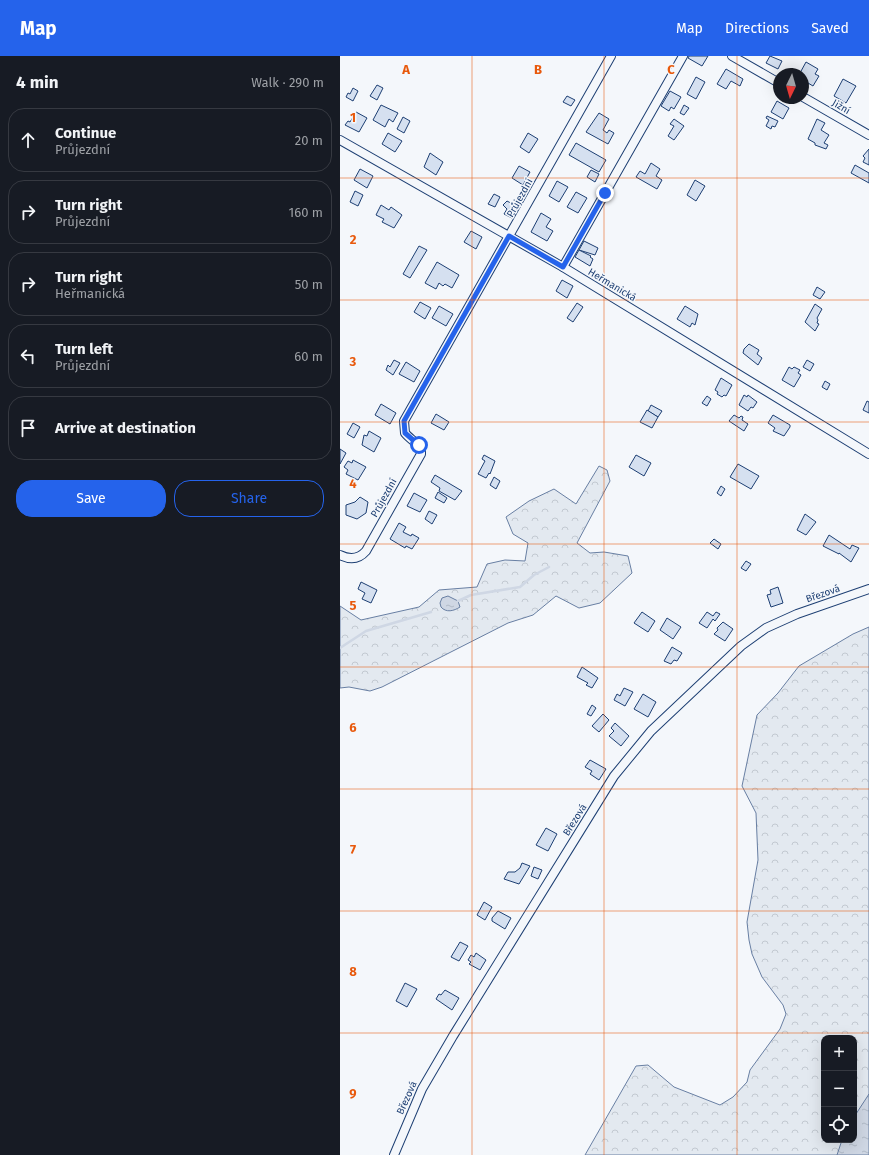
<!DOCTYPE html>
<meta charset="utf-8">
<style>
:root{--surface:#171b24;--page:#20242c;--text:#f1f3f6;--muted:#9ea1a6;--line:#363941;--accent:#2563eb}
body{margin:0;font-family:"Fira Sans",sans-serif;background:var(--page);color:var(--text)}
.controls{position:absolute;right:12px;bottom:12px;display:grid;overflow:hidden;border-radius:8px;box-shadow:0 4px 16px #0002}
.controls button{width:36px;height:36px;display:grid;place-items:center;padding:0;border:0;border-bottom:1px solid var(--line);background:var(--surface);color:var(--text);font:20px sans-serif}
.compass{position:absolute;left:433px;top:12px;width:36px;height:36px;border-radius:50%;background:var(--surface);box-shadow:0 4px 16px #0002;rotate:185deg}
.stop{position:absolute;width:12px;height:12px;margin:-9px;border:3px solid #2563eb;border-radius:50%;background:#fff}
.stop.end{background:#2563eb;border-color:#fff;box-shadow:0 1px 4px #0008}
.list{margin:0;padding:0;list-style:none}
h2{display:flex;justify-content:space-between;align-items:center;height:52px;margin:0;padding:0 16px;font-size:17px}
h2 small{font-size:13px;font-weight:400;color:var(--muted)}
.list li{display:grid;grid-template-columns:26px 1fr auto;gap:12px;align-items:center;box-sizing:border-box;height:64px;margin:0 8px 8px;padding:0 8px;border:1px solid var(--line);border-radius:16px}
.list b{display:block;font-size:15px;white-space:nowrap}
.list p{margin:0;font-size:13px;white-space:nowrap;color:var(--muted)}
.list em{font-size:13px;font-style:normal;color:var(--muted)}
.actions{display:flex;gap:8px;padding:12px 16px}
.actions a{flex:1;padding:9px 0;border:1px solid var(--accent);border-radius:16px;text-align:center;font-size:14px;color:var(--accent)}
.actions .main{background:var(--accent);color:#fff}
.icon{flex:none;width:22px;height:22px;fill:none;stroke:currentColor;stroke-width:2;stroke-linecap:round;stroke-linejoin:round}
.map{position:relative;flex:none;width:529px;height:1099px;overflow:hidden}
header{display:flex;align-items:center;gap:24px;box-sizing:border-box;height:56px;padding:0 20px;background:var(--accent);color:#fff}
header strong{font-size:19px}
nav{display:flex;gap:22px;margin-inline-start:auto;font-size:14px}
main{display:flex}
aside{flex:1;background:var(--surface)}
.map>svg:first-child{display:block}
.forest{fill:url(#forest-crowns);stroke:#687fa3;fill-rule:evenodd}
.water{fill:url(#water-ripples);stroke:#687fa3}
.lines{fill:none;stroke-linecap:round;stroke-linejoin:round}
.stream{stroke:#cfd7e4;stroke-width:2.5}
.building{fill:#d5e0f0;stroke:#1d3f73}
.street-casing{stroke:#1d3f73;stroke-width:10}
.street{stroke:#f4f7fb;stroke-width:8}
.route{stroke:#2563eb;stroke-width:5}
.grid{fill:none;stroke:#e8590c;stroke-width:1;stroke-opacity:0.55}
.labels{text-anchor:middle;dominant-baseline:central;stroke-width:3;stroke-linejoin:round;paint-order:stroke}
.street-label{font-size:10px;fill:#1d3f73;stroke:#f4f7fb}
.grid-label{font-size:13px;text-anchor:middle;font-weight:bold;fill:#e8590c;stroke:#f4f7fb;stroke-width:3;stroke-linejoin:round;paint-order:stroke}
</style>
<header>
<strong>Map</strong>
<nav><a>Map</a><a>Directions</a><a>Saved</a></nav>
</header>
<main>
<aside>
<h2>4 min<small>Walk · 290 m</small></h2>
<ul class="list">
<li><svg class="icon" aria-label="ahead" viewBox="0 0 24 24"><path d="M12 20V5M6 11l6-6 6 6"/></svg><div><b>Continue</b><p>Průjezdní</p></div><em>20 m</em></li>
<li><svg class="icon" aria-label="right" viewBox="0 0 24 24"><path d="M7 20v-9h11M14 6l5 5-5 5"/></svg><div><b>Turn right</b><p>Průjezdní</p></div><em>160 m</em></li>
<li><svg class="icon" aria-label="right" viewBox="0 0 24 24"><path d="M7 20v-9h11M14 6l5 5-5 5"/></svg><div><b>Turn right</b><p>Heřmanická</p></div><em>50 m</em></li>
<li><svg class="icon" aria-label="left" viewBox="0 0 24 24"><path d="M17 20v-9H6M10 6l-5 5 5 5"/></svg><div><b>Turn left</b><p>Průjezdní</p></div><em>60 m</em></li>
<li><svg class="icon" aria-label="arrive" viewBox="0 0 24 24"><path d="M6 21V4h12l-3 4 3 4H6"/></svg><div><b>Arrive at destination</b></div></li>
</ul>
<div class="actions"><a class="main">Save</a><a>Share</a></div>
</aside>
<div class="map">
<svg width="529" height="1099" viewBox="0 0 529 1099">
<defs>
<pattern id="forest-crowns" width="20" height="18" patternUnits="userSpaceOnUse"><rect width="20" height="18" fill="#e3e9f0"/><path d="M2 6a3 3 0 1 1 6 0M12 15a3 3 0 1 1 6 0" fill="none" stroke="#c2c9d1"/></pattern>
<pattern id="water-ripples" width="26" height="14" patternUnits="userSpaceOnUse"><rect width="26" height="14" fill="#cfd7e4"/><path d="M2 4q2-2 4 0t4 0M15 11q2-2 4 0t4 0" fill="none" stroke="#b1bac7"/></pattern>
</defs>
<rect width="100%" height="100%" fill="#f4f7fb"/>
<g class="forest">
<path d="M259,410L267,414L270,425L237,487L250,497L264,496L288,500L292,517L260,547L239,552L216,540L193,559L168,567L42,631L30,635L9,631L0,632V550L21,564L79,551L99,534L137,531L147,508L165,504L185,505L188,487L173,478L166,461L189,445L214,433L236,448Z"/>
<path d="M529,571V1099H245L296,1010L308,1009L334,1031L380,1049L393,1041L407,1026L410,1014L440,973L446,958L443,949L422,921L412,898L409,884L407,866L418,804L416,757L402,730L417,659L438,637L459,610L513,578ZM484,982H514V1084H484Z"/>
</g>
<g class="water">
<path d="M108,540L118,545L120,551C114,555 106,557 101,551L100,547L102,542Z"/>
<path d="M529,1038V1099H497L502,1084H514V1061Z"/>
</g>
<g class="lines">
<g class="stream">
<path d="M118,545L131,539L180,531L194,519L209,511"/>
<path d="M0,592L26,575L91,556"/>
</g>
</g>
<g class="building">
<path d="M349,0H368L362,10L348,2Z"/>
<path d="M430,0L442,5L438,13L426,7Z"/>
<path d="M466,6L478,13L475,18L479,20L473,30L463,24V18L460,17Z"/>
<path d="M386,13L403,23L400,30L391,25L386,33L377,28Z"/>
<path d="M356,21L365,26L356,43L347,38Z"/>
<path d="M503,23L516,30L506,47L494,40Z"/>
<path d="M37,29L43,32L37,44L30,40Z"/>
<path d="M13,32L18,35L13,45L6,41L8,37L10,38Z"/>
<path d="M330,35L341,41L334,53L331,51L329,55L321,50Z"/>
<path d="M227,40L235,44L231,50L223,46Z"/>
<path d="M437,45L449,52L443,63L431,56Z"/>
<path d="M41,49L58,57L53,66L49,63L45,71L33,64Z"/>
<path d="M344,49L349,52L344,59L340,57Z"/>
<path d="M16,56L27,62L19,76L5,69L8,65L10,66Z"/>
<path d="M259,57L269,63L263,74L267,77L269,74L274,77L268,88L246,76Z"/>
<path d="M427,60L438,65L435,71L432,70L431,73L426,70L429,64L426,62Z"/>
<path d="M63,61L70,65L64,77L57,73Z"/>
<path d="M334,63L344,70L334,84L328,80L334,70L330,68Z"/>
<path d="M477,63L485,67L481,74L489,79L484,87L488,89L486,93L475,89V87L468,83Z"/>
<path d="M48,77L62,85L55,96L42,88Z"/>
<path d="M188,77L198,83L189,97L180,91Z"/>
<path d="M236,87L266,104L259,116L229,99Z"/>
<path d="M529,93V109L523,106L525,102L523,100Z"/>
<path d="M90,97L103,106L96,119L84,111Z"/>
<path d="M311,107L320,113L316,120L322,124L317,133L296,121L300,115L305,118Z"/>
<path d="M515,109L529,117V127L511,117Z"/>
<path d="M179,110L190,116L183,129L172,122Z"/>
<path d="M20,113L33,120L27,132L14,124Z"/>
<path d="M251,114L259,118L255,126L247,121Z"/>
<path d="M355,124L365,130L356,145L347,139Z"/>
<path d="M217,125L228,131L219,146L209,140Z"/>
<path d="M15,135L23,139L18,150L10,146Z"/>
<path d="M236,136L247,142L238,157L227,151Z"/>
<path d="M154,138L160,141L155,151L148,148Z"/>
<path d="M167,145L178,151L172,162L164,158L167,153L163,149Z"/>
<path d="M41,149L49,154L51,151L62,159L54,172L42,166L44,163L36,159Z"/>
<path d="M201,157L211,163L206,171L213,175L207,185L191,176Z"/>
<path d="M131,175L142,181L136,193L124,186Z"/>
<path d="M244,185L258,192L255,199L239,194Z"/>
<path d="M79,190L87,194L70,222L63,218Z"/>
<path d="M239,194L251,200L250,201L253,203L250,210L235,201Z"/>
<path d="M97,206L119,219L112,232L105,228L103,230L99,227L96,233L85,227Z"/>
<path d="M222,224L233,230L227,242L216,235Z"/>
<path d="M477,231L485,236L480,243L473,239Z"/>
<path d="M80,246L91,252L85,263L74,256Z"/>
<path d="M237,247L243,251L233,266L227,262Z"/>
<path d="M475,248L482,253L477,262L478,264L477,267L479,268L475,275L465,266Z"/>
<path d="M99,250L113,258L106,270L92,262Z"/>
<path d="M345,250L358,258L355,269L352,267L350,271L337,263Z"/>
<path d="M409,288L419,294L417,298L422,302L418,309L403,297L404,293Z"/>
<path d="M54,304L60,307L53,319L46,314L48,309L50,311Z"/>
<path d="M467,304L474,308L470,315L463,311Z"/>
<path d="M66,306L80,315L74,326L59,318Z"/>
<path d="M449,311L452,313L454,311L460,314L458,317L461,319L454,331L442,324Z"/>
<path d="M381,322L392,329L386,340L384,339L382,341L377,338L378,336L375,334Z"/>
<path d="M485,325L490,328L487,334L482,331Z"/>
<path d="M404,339L407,341L408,339L417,346L413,352L411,351L408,355L399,349Z"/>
<path d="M367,340L371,343L367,350L362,347Z"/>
<path d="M527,345L529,346V357L523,354Z"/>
<path d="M41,348L56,357L50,368L35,359Z"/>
<path d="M311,349L322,355L318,361L308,355Z"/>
<path d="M307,354L318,361L312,372L300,366Z"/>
<path d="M96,358L109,366L104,374L91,367Z"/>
<path d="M394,359L399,362L401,360L403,361L402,364L408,368L404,375L389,365Z"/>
<path d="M433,359L450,369V371L444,380L433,375L435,372L428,367Z"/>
<path d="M13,367L20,371L14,382L7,378Z"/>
<path d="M29,375L41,382L34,396L22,389L24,379L27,380Z"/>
<path d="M0,393L6,397L0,408Z"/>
<path d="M144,399L155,405L150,418L149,417L146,422L138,418L145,405L142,403Z"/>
<path d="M296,399L311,407L304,420L289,411Z"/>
<path d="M13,404L26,411L18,424L6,418L8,414L4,411L8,405L12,407Z"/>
<path d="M398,408L419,420L411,433L390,421Z"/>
<path d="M95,419L122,435L115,444L99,435L100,432L91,426Z"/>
<path d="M154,421L160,425L156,433L150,429Z"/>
<path d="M381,430L385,433L381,440L377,437Z"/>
<path d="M98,436L107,442L104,447L95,442Z"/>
<path d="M74,437L87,444L80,456L67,450Z"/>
<path d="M20,441L28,446L26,457L17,463L6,459V449L15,446Z"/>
<path d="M89,455L97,459L92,468L85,463Z"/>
<path d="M465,458L476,466L466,479L457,474Z"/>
<path d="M59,467L66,471L63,476L71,480L72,478L79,482L72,493L66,490L65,492L50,483Z"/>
<path d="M489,479L510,493L512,489L519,492L511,506L499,497V498L483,490Z"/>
<path d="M374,483L381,488L378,493L370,487Z"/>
<path d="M406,505L411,508L406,515L401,512Z"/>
<path d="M21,526L37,534L31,547L22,543L25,537L18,533Z"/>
<path d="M438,531L443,547L431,551L427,539L431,538L430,534Z"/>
<path d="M302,556L315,565L308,576L294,567Z"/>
<path d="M367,556L373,560L376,556L380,558L375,565L373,563L367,572L359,567Z"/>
<path d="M327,562L341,571L333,583L320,574Z"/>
<path d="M383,566L393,573L385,585L374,578L378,574L377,572Z"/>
<path d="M332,591L342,597L337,605L334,604L331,608L324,605Z"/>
<path d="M242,611L258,622L252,632L246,629L248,627L237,621Z"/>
<path d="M284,632L293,636L285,650L274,644L277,638L280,640Z"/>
<path d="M303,638L316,646L308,661L294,653Z"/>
<path d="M252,649L256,652L251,660L247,658Z"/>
<path d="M263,658L269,664L259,676L252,670Z"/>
<path d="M275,667L289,680L281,690L269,680L274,675L271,672Z"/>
<path d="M250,704L266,713L259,724L250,718L252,715L245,711Z"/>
<path d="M206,772L217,778L208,795L196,789Z"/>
<path d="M182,807L190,810L179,828L164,823L168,816H175L180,812Z"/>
<path d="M194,811L202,814L198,823L191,820Z"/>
<path d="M144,846L152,851L145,864L137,859Z"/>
<path d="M158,855L171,862L165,873L152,865V862Z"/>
<path d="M120,886L128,890L119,905L111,901Z"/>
<path d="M136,897L146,904L140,914L129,908L131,906L128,904L131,899L134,901Z"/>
<path d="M65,927L77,933L67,951L56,945Z"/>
<path d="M105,934L119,942L112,954L96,943L99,938L101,939Z"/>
</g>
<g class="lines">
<defs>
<g id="street">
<path d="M392,0L439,27"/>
<path d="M463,41L529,79"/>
<path d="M0,84L223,211L529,398"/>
<path d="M223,211L343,0"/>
<path d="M0,499C10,504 19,503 26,495L81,398C82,388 70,384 65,377L64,365L271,0"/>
<path d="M54,1099L82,1033L113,980L274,720L311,675L401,590L426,572L457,558L529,533"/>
</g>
</defs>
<use href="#street" class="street-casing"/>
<use href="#street" class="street"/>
</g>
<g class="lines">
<path class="route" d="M79,389L65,377L64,365L169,180L223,211L265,137"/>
</g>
<path class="grid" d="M132,0V1099M264,0V1099M397,0V1099M0,122H529M0,244H529M0,366H529M0,488H529M0,611H529M0,733H529M0,855H529M0,977H529"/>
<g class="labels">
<g class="street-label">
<text transform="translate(501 51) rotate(30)">Jižní</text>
<text transform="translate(180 142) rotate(-61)">Průjezdní</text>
<text transform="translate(272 229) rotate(31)">Heřmanická</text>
<text transform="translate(44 442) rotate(-61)">Průjezdní</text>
<text transform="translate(483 538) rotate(-19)">Březová</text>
<text transform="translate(235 764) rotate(-58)">Březová</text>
<text transform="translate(67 1042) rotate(-66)">Březová</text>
</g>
</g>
<g class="grid-label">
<text x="66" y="18">A</text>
<text x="198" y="18">B</text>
<text x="331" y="18">C</text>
<text x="13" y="66">1</text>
<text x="13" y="188">2</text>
<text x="13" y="310">3</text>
<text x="13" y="432">4</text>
<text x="13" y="554">5</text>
<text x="13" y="676">6</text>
<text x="13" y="798">7</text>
<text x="13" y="920">8</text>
<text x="13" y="1042">9</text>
</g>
</svg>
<div class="controls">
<button>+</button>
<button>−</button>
<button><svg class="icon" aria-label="locate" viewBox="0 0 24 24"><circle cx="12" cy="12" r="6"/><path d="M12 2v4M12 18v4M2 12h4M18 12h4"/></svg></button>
</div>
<svg class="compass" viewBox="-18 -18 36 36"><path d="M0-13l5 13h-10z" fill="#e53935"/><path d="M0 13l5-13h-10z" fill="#9ea1a6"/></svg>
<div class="stop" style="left:79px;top:389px"></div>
<div class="stop end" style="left:265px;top:137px"></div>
</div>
</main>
